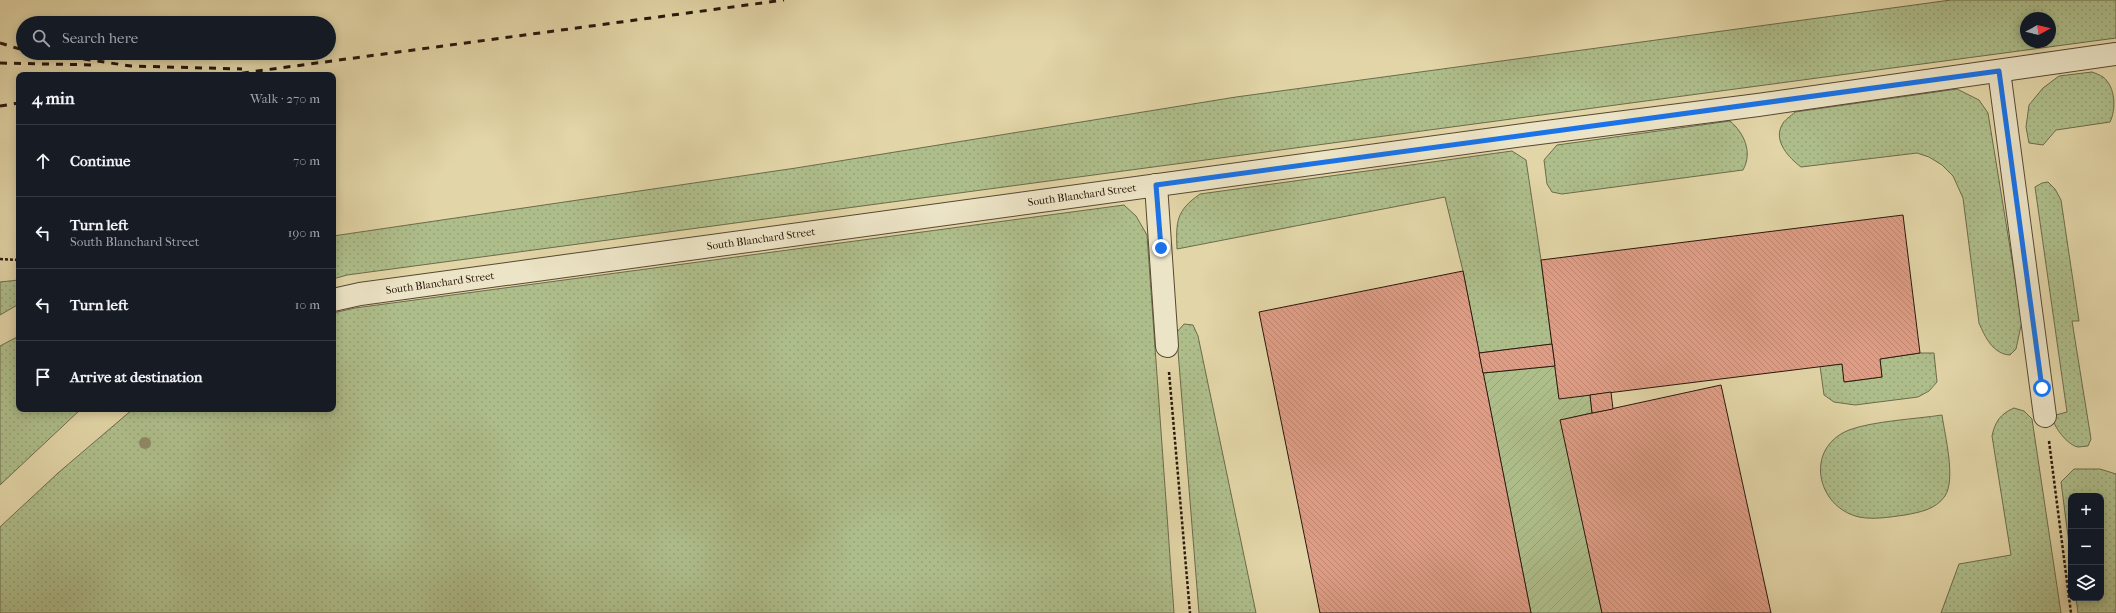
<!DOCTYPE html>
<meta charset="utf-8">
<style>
:root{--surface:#171b24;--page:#242831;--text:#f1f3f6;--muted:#9ea1a6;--line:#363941}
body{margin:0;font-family:"IM FELL French Canon",serif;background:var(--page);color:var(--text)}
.controls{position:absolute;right:12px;bottom:12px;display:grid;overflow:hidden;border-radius:8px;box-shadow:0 2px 10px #0003}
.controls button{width:36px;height:36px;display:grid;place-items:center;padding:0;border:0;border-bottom:1px solid var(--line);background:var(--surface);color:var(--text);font:20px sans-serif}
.compass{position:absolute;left:2020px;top:12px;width:36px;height:36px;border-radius:50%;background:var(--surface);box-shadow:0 2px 10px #0003;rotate:82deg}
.stop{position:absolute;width:12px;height:12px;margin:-9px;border:3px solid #1a73e8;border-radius:50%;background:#fff}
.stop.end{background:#1a73e8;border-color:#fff;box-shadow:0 1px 4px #0008}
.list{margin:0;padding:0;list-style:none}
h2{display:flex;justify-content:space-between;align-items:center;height:52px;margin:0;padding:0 16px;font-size:17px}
h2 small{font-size:13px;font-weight:400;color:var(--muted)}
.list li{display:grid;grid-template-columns:26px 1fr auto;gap:12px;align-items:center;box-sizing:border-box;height:72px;padding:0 16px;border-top:1px solid var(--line)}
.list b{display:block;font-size:15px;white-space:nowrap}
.list p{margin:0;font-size:13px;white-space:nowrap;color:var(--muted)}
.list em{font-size:13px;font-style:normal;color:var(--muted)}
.icon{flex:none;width:22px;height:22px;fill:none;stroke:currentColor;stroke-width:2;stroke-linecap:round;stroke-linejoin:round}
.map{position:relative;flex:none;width:2116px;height:613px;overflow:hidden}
.search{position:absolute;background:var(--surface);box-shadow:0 2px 10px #0003;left:16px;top:16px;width:320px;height:44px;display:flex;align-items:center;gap:10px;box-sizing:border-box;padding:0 14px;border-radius:22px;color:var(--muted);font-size:15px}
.panel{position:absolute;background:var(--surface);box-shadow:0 2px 10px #0003;left:16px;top:72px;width:320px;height:340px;border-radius:8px}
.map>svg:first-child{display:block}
.grass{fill:url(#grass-dots);stroke:#6c6b4c;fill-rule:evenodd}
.garden{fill:url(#garden-furrows);stroke:#6c6b4c}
.building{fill:url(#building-back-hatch);stroke:#29180c}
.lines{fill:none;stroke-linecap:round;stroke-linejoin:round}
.minor-casing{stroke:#574733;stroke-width:24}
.path{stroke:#29180c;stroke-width:2.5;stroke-dasharray:3 2;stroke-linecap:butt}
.minor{stroke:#ece4c6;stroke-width:22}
.rail{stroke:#29180c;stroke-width:3;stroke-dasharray:7 7;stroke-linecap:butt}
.tree{fill:#928967}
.route{stroke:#1a73e8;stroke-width:5}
.labels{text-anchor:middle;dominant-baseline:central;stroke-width:3;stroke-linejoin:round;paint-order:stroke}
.street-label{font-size:11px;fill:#29180c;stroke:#ece4c6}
</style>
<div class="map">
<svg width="2116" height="613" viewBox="0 0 2116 613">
<defs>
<pattern id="grass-dots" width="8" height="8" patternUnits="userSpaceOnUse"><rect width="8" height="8" fill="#aebe8b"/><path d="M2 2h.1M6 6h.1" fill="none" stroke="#96a377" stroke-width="1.8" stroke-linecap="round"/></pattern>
<pattern id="garden-furrows" width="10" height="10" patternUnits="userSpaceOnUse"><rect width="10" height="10" fill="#aebe8b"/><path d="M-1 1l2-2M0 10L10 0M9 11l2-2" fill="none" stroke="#96a377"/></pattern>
<pattern id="building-back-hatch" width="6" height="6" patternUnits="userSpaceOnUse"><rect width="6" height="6" fill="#df9d85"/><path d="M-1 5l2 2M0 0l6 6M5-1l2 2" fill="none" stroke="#bf8672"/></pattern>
</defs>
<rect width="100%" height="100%" fill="#e2d5a7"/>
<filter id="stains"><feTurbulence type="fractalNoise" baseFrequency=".005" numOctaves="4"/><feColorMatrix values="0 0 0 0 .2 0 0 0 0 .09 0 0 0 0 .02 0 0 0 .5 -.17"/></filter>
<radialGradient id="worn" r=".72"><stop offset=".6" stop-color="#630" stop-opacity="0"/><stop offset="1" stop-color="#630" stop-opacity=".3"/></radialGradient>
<g class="grass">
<path d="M1951,0H2116V38L347,275L333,279V236L796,168L1236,97ZM2026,18H2050V42H2026Z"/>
<path d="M2092,72C2095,73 2100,75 2103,77C2116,87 2116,110 2110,122L2056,130L2043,145L2029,143L2026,127L2029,105L2043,88L2059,76Z"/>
<path d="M1957,89L1979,100L1988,113L2022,321L2016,349L2010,355C1993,354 1985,337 1979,323L1963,198L1953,176L1942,165L1929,157L1917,153L1801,167C1789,158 1773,141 1782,125C1784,120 1791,116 1795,112Z"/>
<path d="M1730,121C1744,133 1753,152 1743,170L1562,194L1552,192L1547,184L1544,160L1557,145Z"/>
<path d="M1512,151L1526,160L1541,260L1552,344L1479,353L1463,271L1445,197L1177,249C1176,221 1176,211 1200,194Z"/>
<path d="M2048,182L2055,189L2061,200L2079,321H2072L2091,439L2088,446C2085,446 2081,447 2078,447C2067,445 2053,426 2052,416L2067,412L2035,187L2042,183Z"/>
<path d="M1124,205L1136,216L1147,235L1174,613H0V527L58,473L133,409H333V313L355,308Z"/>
<path d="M19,280V304L0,315V282Z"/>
<path d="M1184,324L1193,325L1198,336L1256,613H1199L1178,351L1177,332Z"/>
<path d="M19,336V409H81L0,485V346Z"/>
<path d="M1920,353H1934L1937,382L1929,391L1918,397L1855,405L1834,402L1824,395L1820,366L1842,364L1845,382L1882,377L1880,359Z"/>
<path d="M2014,408L2024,411L2032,419L2061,613H1941L1959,564L2011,555L1992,436C1995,422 2000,414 2014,408Z"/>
<path d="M1942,415C1945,436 1956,479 1945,496C1935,510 1920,512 1905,515C1890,517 1874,520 1859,517C1816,507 1804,448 1849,430C1873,421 1916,419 1942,415Z"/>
<path d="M2074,469H2100L2116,474V613H2078L2076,598H2101V496H2071V559L2061,482Z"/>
</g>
<path class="garden" d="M1555,366L1559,398L1590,395L1592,413L1561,420L1602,613H1531L1483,373Z"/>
<g class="building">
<path d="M1903,215L1920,353L1880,359L1882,377L1844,382L1842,364L1559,399L1541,260Z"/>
<path d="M1463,271L1531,613H1320L1259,312Z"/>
<path d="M1552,344L1555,366L1483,373L1479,353Z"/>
<path d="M1721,385L1771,613H1602L1560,420Z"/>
<path d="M1611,392L1613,409L1592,413L1590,395Z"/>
</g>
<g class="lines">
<defs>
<g id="minor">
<path d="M1999,71L2045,416"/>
<path d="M1156,185L1167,346"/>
<path d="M333,300L360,294L1531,134L1758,105L2116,54"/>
</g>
</defs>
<use href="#minor" class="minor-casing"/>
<g class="path">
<path d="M0,259L19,260"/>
<path d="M1169,372L1190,613"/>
<path d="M2049,441L2071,613"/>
</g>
<use href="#minor" class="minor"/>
<g class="rail">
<path d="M0,43L23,50"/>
<path d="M42,53L131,66L242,69"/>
<path d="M0,63L95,65"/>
<path d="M228,75L784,0"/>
<path d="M0,106L19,103"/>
</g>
</g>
<circle class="tree" cx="145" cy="443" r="6"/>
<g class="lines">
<path class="route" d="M1161,248L1156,185L1999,71L2042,388"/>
</g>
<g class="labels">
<g class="street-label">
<text transform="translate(1082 195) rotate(-8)">South Blanchard Street</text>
<text transform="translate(761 239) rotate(-8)">South Blanchard Street</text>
<text transform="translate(440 283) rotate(-8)">South Blanchard Street</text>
</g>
</g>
<rect width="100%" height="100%" filter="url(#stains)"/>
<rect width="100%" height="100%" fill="url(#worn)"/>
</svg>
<div class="controls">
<button>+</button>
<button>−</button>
<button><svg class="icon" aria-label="layers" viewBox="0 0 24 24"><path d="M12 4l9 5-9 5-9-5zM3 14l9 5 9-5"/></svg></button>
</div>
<svg class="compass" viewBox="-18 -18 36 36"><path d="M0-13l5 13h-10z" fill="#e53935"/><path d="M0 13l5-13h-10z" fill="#9ea1a6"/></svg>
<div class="stop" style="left:2042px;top:388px"></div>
<div class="stop end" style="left:1161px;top:248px"></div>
<div class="search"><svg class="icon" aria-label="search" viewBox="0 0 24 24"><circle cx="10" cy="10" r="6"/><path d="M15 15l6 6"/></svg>Search here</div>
<section class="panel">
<h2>4 min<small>Walk · 270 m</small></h2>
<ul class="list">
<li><svg class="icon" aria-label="ahead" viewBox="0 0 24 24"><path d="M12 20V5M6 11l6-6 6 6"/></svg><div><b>Continue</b></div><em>70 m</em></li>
<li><svg class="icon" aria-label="left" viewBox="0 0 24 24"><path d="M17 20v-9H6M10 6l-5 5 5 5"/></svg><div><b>Turn left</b><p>South Blanchard Street</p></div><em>190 m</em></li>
<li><svg class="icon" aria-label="left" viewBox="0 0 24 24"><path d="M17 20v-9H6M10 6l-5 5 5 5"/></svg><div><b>Turn left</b></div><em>10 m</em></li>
<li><svg class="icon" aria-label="arrive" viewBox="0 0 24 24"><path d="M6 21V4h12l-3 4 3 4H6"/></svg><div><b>Arrive at destination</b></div></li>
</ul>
</section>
</div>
